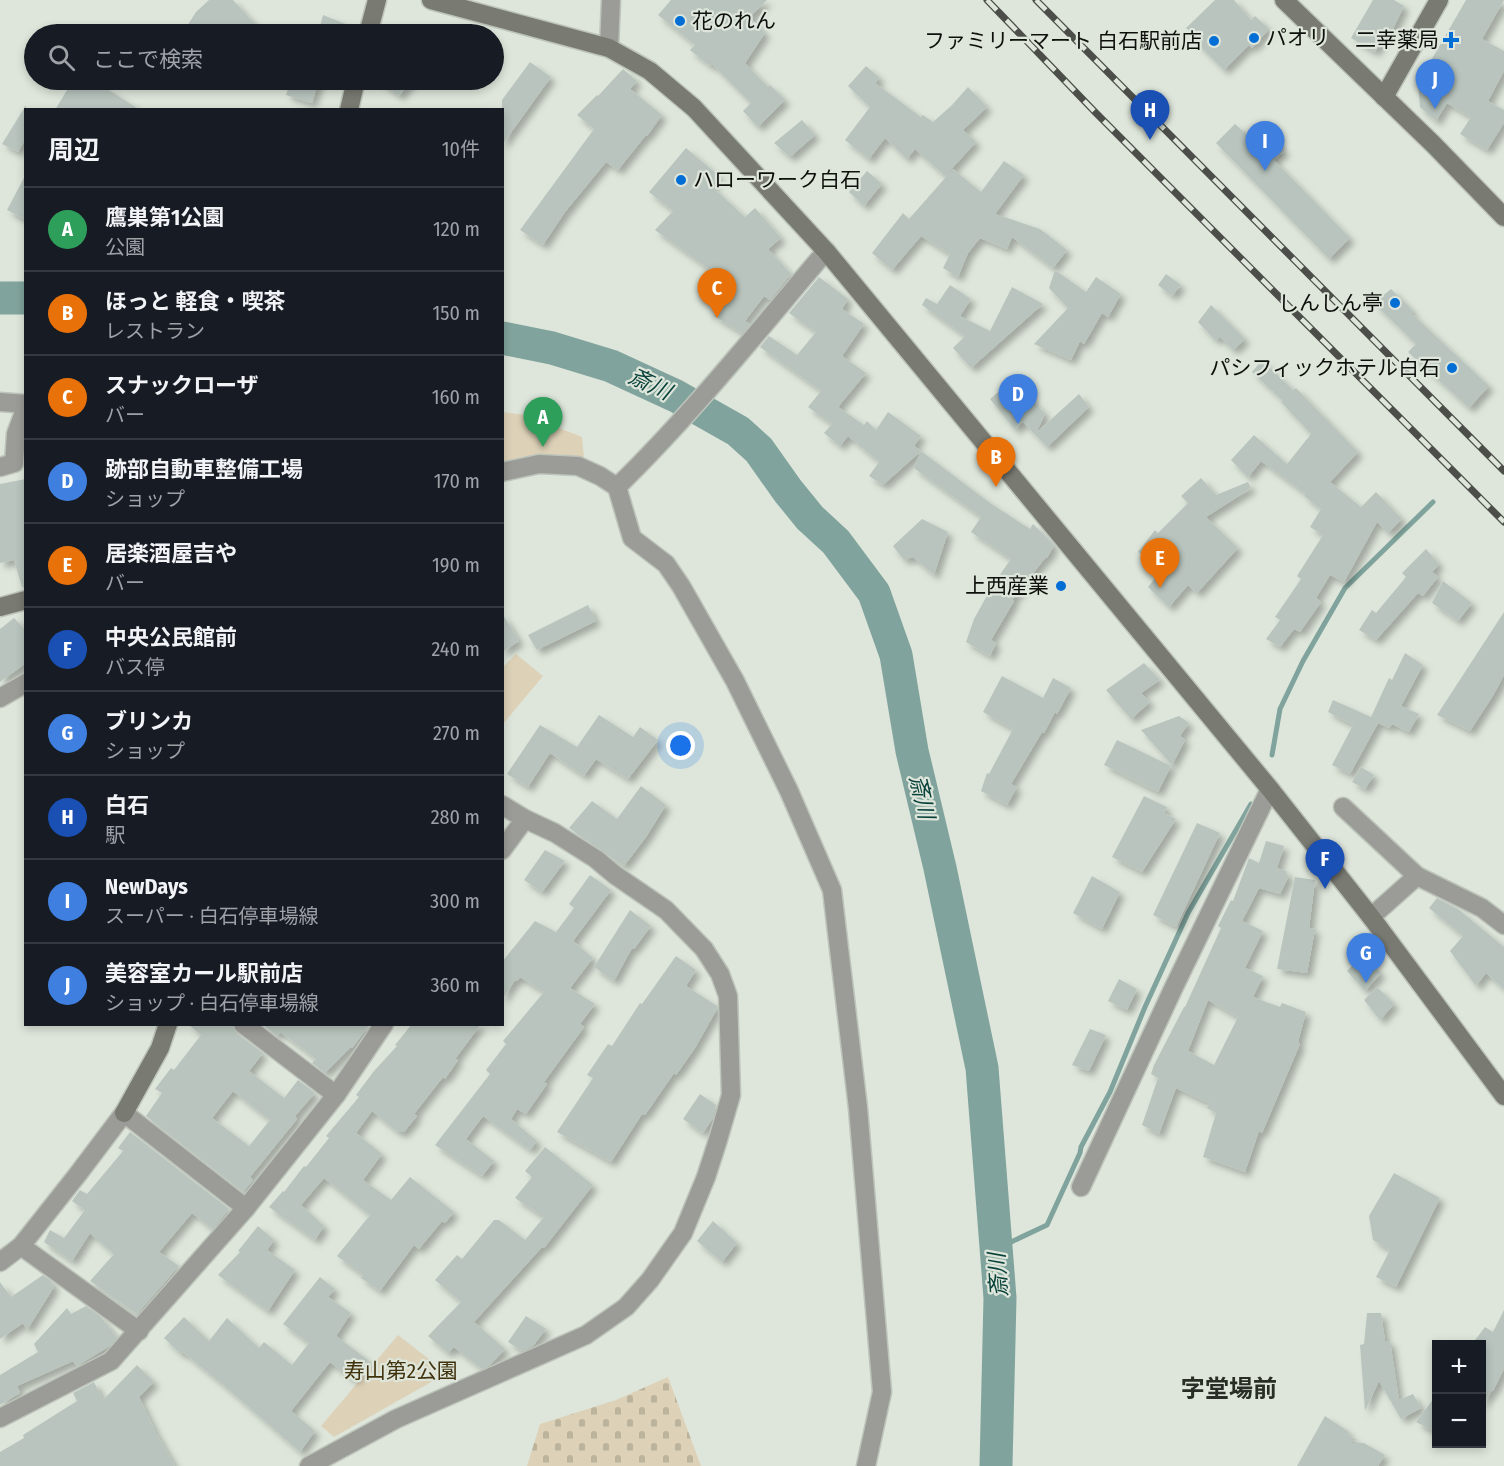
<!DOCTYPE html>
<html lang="ja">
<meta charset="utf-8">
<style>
:root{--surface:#171b24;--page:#242831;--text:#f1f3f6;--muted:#9ea1a6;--line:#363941;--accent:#016ed5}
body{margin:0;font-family:"Fira Sans Condensed","Noto Sans JP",sans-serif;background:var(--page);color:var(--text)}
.controls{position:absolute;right:18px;bottom:18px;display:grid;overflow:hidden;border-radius:0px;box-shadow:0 3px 9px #0003}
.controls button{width:54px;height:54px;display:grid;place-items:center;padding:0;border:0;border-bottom:2px solid var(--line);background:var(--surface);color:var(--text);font:30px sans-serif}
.you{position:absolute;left:681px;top:746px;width:21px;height:21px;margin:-15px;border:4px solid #fff;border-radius:50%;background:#1a73e8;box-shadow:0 0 0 9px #1a73e833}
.badge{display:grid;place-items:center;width:39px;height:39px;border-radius:50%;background:var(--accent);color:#fff;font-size:20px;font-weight:700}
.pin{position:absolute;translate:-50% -50px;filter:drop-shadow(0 2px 3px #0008)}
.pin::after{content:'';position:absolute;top:32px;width:21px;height:18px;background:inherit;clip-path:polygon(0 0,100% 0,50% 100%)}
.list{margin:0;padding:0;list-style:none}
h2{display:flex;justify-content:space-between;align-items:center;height:78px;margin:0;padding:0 24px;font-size:26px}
h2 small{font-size:20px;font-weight:400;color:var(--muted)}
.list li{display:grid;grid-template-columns:39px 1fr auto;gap:18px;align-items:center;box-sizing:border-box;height:84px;padding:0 24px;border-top:2px solid var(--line)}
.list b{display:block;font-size:22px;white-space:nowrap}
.list p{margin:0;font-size:20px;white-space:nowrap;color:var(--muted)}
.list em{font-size:20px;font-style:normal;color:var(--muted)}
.icon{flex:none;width:33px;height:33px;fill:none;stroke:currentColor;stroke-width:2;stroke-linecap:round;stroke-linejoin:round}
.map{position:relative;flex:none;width:1504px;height:1466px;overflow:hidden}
.search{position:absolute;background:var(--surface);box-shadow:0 3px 9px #0003;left:24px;top:24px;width:480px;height:66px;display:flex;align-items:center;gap:15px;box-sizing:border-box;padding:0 21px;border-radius:33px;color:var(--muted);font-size:22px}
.panel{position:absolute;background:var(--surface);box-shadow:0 3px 9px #0003;left:24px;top:108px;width:480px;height:918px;border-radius:0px}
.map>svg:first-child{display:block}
.cemetery{fill:url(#cemetery-stones)}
.park{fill:#ddd2b8}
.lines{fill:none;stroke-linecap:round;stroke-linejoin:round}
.stream{stroke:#80a49d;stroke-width:5}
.river{stroke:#80a49d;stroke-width:33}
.building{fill:#b8c4bd;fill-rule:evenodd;filter:url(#shadow)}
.street-casing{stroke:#bdc4ba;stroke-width:21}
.secondary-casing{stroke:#bdc4ba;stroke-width:21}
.street{stroke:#9b9c97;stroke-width:18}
.secondary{stroke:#797a72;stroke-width:18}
.rail-casing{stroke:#4c4f49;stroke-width:7}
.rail{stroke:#dee6db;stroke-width:4.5;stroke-dasharray:14;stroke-linecap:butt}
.poi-dot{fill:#016ed5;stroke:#dee6db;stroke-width:2}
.labels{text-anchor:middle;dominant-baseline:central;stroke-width:4.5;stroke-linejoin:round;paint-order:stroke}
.poi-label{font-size:21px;fill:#0d0f0b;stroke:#dee6db;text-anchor:end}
.park-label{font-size:21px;fill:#40320c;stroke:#dee6db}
.water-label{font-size:22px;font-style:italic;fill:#09423b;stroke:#dee6db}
.quarter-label{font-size:24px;font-weight:bold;fill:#282d25;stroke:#dee6db}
</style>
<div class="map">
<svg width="1504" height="1466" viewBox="0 0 1504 1466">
<defs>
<pattern id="cemetery-stones" width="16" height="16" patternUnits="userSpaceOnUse" patternTransform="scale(1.5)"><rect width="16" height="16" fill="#ddd2b8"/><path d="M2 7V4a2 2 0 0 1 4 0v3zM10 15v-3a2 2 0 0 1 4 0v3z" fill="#bcb39d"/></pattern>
<filter id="shadow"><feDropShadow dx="5" dy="5" stdDeviation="3" flood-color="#0004"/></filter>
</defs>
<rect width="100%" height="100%" fill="#dee6db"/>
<path class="cemetery" d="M668,1377L701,1466H527L540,1424L616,1400Z"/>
<g class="park">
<path d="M503,412L526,415L582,437L584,457H533L503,464Z"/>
<path d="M516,654L543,676L503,724V667Z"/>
<path d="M398,1335L447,1373L334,1437L321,1426Z"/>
</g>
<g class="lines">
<g class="stream">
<path d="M1272,755L1280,709L1303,661L1345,588L1433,502"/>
<path d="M996,1245L1011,1242L1047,1225L1080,1153L1081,1147L1110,1092L1145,1007L1188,913L1251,804"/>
</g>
<g class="river">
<path d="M0,298H26"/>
<path d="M502,338L552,348L611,366L676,396L738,431L759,450L788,491L810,518L836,542L874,593L896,655L912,751L940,868L982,1068L1000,1298L996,1466"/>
</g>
</g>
<g class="building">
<path d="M209,0H233L264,34H182L196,12Z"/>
<path d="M671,0H767L750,17L765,33L745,63L768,87L770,85L785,100L758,127L743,111L751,103L712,64L710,66L690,50L695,45L658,15Z"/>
<path d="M1215,0H1234L1251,20L1255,16L1269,29L1252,48L1249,45L1224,70L1189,35L1192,33L1186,28Z"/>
<path d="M1373,0H1394L1404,6L1392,31L1388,29L1375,52L1351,38Z"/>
<path d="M1466,0H1504L1482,39L1504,51V71L1488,101L1504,110V123L1487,150L1460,134L1471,117L1447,103L1436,121L1420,107L1418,83Z"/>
<path d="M323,15L358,29L357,34H318Z"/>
<path d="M530,62L551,77L502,145V100Z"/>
<path d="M866,66L880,78L875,83L921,117L923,115L933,122L952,105L968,87L987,107L963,130L976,142L945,176L915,149L907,159L885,138L869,159L845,140L870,107L848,86Z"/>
<path d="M623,69L637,81L630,89L662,115L647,136L646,135L618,170L606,162L565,212L543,245L520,230L594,129L577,115L597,95L598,96Z"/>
<path d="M73,80H93L140,110H55Z"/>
<path d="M291,80H319L312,103L286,95Z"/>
<path d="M378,80H412L399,96Z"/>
<path d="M26,105V138L18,152L2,144Z"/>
<path d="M802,120L815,135L790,157L774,143Z"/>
<path d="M1235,124L1260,146L1271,136L1285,151L1274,160L1350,238L1329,259L1216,143Z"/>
<path d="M686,148L719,176L711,186L745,217L755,208L781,238L768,249L791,274L770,300L764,296L745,321L750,324L742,333L714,316L720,308L697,291L712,271L655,230L673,211L649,192Z"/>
<path d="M1004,161L1024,175L995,214L1040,229L1067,250L1053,268L1012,237L1007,249L980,238L968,253L958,277L943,268L950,254L921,236L892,270L872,253L903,213L909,219L953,169L981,192Z"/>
<path d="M867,171L882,184L864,206L849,192Z"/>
<path d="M26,174V220L7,210Z"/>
<path d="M1055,270L1086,292L1096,277L1121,294L1108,317L1102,313L1084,344L1080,341L1071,360L1034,344L1068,308L1049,288Z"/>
<path d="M1166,274L1181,285L1172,296L1158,285Z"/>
<path d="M819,277L848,299L842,309L864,324L842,356L866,373L838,407L864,425L867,421L876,430L888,412L921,436L914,446L921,451L883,485L869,476L879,462L848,436L840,446L824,433L832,424L808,407L821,391L760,347L769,336L797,355L816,332L789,313Z"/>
<path d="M950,285L971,299L960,316L990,331L1012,287L1043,304L971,368L953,348L965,336L922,305L926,298L937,304Z"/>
<path d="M1391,289L1413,311L1411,313L1489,386L1469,408L1408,352L1416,344L1374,303Z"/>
<path d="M1211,305L1245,339L1233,350L1220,337L1215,340L1198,322Z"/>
<path d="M1262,360L1293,390L1296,388L1358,452L1330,482L1361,507L1376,492L1402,519L1388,533L1377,522L1344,582L1330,575L1316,598L1321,602L1300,632L1294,629L1280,647L1266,639L1280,620L1275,617L1301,579L1297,576L1323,535L1310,527L1321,509L1304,496L1306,494L1261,461L1248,477L1231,460L1254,435L1287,464L1311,434L1281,402L1283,401L1252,372Z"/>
<path d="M1014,379L1045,414L1036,433L1079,394L1089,407L1047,447L1023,422L1015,430L990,399Z"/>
<path d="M921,451L990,503L1030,529L1033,524L1054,545L1047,558L1046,557L1012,600L1014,601L991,640L996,643L990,656L966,642L974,619L994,583L1011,559L971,532L981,517L914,468Z"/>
<path d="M1201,478L1216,495L1248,482L1251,488L1206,517L1238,548L1197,593L1188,585L1169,607L1148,587L1162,570L1138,552L1155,530L1158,533L1188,503L1181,496Z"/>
<path d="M26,479V587H22L14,560L0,563V484Z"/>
<path d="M922,519L948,532L934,575L913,557L904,560L893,546Z"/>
<path d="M1426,549L1439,564L1432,572L1438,577L1423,596L1418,593L1376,640L1359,630L1372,610L1376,613L1406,577L1402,573Z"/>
<path d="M1443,581L1472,603L1458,621L1432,603Z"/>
<path d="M588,605L596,621L537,650L528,635Z"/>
<path d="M1504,612V675L1494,694L1470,731L1437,715Z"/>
<path d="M502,613L519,641L502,652Z"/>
<path d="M14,618L26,631V663L0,682V629Z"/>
<path d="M1405,653L1423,665L1401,706L1419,714L1409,732L1392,724L1389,728L1378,723L1350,774L1332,765L1353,725L1328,712L1333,700L1371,717L1389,678L1392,680Z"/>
<path d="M1144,663L1160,680L1141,693L1150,702L1131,719L1106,690Z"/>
<path d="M1002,676L1043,698L1053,678L1071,688L1057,714L1055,712L1044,733L1042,732L1011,784L1017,787L1007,805L981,791L987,773L989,774L1013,729L983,712Z"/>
<path d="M599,715L633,737L640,727L658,740L628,779L596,759L584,776L550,753L528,787L507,774L540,725L577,747Z"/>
<path d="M1179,716L1189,723L1180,736L1185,740L1172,765L1141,730Z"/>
<path d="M1117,740L1171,766L1158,792L1104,765Z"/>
<path d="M1361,767L1374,775L1365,789L1352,782Z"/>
<path d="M641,786L666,805L646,837L624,866L569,828L592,801L617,819Z"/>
<path d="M1144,796L1167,807L1164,813L1176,819L1142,872L1112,857Z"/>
<path d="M1197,823L1220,833L1176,927L1153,915Z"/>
<path d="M1266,841L1284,846L1277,868L1286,871V875L1289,876L1280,894L1259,888L1242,921L1263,931L1245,968L1263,976L1253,997L1280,1007L1282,1003L1306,1012L1298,1042L1300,1044L1262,1133L1259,1131L1245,1172L1203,1157L1216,1113L1207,1108L1209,1103L1176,1088L1159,1134L1142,1125L1158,1078L1151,1074L1154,1065L1184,1007H1185L1221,928L1218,926L1231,900L1233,901L1249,858L1259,863ZM1208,1000L1238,1017L1214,1065L1188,1051Z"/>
<path d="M545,850L565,861L542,892L524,880Z"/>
<path d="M590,875L611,890L573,941L593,958L570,988L595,1004L580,1024L584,1027L544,1082L547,1084L526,1114L517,1109L511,1119L537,1141L530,1150L483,1116L466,1139L494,1161L482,1176L435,1145L490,1074L486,1070L506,1044L503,1041L544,992L520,977L517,981L515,980L502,1000V962L535,921L556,932L574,908L569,904Z"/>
<path d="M1092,876L1120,892L1102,929L1073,913Z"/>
<path d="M1295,877L1315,880L1309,928L1315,929L1307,973L1277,969Z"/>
<path d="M1437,898L1458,909L1504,947V989L1486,973L1476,986L1450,951L1463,936L1429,908Z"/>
<path d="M630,910L651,926L634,949L632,948L614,981L594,967Z"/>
<path d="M676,956L696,970L686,986L717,1006V1009L695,1048L676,1075L674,1073L645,1115L642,1114L611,1162L557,1132L593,1078L587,1075L608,1044L612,1046L640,1003L642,1004Z"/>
<path d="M1362,956L1381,973L1365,991L1347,971Z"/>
<path d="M1119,979L1137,989L1127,1010L1108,1001Z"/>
<path d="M1377,987L1394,1004L1380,1020L1364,1000Z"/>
<path d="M188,1024H232L236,1033L263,1053L249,1071L284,1098L298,1080L315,1093L295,1116L297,1119L250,1177L253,1180L243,1192L146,1116L162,1093L155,1089L171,1068L174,1070L201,1035ZM233,1091L270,1120L249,1146L212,1118Z"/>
<path d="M262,1024H370L352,1048L351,1047L325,1073L312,1063L316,1059L302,1048L280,1032L277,1036Z"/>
<path d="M412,1024H481L455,1059L458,1060L445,1079L443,1077L414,1114L417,1116L404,1132H398L372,1111L356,1133L382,1154L363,1180L391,1200L410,1177L454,1212L445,1223L442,1221L419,1249L414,1245L380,1291L361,1278L363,1275L337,1256L370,1215L324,1178L301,1205L324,1226L315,1240L269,1207L283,1191L284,1192L304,1166L306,1167L329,1138L326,1136L359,1097L356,1095L374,1071L397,1046L395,1045Z"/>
<path d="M1090,1029L1106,1035L1089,1071L1072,1065Z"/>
<path d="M700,1094L716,1105L713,1118L703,1133L683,1119Z"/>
<path d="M130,1132L229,1209L213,1229L192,1213L159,1252L179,1266L137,1314L90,1281L114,1254L90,1233L72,1261L44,1242L50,1230L64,1238L85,1210L72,1201L80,1190L87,1194L123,1151L118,1148Z"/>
<path d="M545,1147L593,1185L544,1248L542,1247L474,1322L505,1349L490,1365L482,1369L454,1347L448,1353L428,1336L461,1302L435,1280L457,1255L462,1259L494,1220H499L525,1240L544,1217L515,1198L532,1177L525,1171Z"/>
<path d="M1394,1173L1440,1198L1396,1287L1376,1277L1390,1250L1373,1240L1369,1216Z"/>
<path d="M713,1221L737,1243L722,1262L697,1241Z"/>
<path d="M258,1226L274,1240L267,1250L295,1270L268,1311L218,1275L240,1252L238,1251Z"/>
<path d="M43,1275L51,1281L54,1287L27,1330L23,1323L0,1339V1282L11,1297Z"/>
<path d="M320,1277L335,1289L328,1297L351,1313L336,1336L368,1360L354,1380L330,1362L291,1411L315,1431L300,1452L227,1388L183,1352L181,1354L164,1338L184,1317L209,1341L227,1318L259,1348L264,1342L292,1365L309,1343L283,1324Z"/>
<path d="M86,1306L101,1317L117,1338L111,1345L77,1366L73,1361L17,1386L20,1393L0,1405V1375L38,1352L34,1344L67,1308L71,1314Z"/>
<path d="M1504,1310V1369L1493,1391L1492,1390L1482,1405V1344H1472L1485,1327L1493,1332Z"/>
<path d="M1367,1313H1381L1385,1341H1390L1399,1400L1413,1394L1421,1408L1401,1419L1379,1381L1365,1411L1360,1345L1364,1344Z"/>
<path d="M526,1316L546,1329L533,1346L522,1351L508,1342Z"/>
<path d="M137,1365L154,1382L139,1397L156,1433L175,1466H0V1452L24,1438L23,1435L77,1401L73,1393L94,1382L103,1400Z"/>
<path d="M1437,1394V1433L1416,1422Z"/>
<path d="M1325,1416L1349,1432L1347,1435L1357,1440L1349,1443H1364L1385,1455L1378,1466H1297Z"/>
</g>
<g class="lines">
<defs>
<g id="street">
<path d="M609,48L611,0"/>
<path d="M0,402L26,404"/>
<path d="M0,467L14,463L16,434L26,407"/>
<path d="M502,472L539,464L578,466L600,476L617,487L632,538L666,564L681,586L735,681L789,791L832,890L858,1108L882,1392L866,1466"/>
<path d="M617,487C692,414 758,331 826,251"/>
<path d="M0,698L26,683"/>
<path d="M1343,807L1417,876L1482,908L1504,925"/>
<path d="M502,850L525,819"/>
<path d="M1371,917L1417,876"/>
<path d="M243,1024L336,1095"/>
<path d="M1081,1187L1173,989L1270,789"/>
<path d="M21,1246L139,1331"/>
<path d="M0,1262L21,1246L78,1174L124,1113L246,1208"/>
<path d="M0,1418L111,1361L246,1208L336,1095L384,1024"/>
<path d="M309,1466L396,1419L586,1335L626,1307L650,1280L683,1233L706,1177L717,1143L731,1095L728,996L720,974L704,949L666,910L615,875L596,859L555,833L525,819L502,805"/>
</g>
<g id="secondary">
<path d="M431,0L609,48L650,71L694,108L826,251L1270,789L1371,917L1504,1096"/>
<path d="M1284,0L1433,144L1504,217"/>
<path d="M368,34L377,0"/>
<path d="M1384,97L1439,0"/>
<path d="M349,110L356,80"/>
<path d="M0,607L26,600"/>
<path d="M124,1113L160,1048L168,1024"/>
</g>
</defs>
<use href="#street" class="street-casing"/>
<use href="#secondary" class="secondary-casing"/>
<use href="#street" class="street"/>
<use href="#secondary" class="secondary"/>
<defs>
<g id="rail">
<path d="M987,0L1095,112L1504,522"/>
<path d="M1036,0L1504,471"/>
</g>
</defs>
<use href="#rail" class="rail-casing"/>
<use href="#rail" class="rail"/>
</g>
<g class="poi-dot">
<circle cx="680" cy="21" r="6"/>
<circle cx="1254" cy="38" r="6"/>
<path d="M1448 31h6v6h6v6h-6v6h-6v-6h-6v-6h6z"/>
<circle cx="1214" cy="41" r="6"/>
<circle cx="681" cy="180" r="6"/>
<circle cx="1395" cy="303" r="6"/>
<circle cx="1452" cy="368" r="6"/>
<circle cx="1061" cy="586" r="6"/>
</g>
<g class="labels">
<g class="poi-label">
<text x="692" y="21" text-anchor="start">花のれん</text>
<text x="1266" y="38" text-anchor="start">パオリ</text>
<text x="1439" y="40">二幸薬局</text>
<text x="1202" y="41">ファミリーマート 白石駅前店</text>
<text x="693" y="180" text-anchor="start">ハローワーク白石</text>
<text x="1383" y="303">しんしん亭</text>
<text x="1440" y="368">パシフィックホテル白石</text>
<text x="1049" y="586">上西産業</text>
</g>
<g class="park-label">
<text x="401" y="1371">寿山第2公園</text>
</g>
<g class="water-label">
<text transform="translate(650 384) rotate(25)">斎川</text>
<text transform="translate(922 797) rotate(77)">斎川</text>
<text transform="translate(998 1275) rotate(-94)">斎川</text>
</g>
<g class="quarter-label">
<text x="1229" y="1389">字堂場前</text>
</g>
</g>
</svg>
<div class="controls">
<button>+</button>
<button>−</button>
</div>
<div class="you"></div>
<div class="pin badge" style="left:543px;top:447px;background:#2e9e5b">A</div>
<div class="pin badge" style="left:996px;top:487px;background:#e8710a">B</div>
<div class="pin badge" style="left:717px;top:318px;background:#e8710a">C</div>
<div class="pin badge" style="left:1018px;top:424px;background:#3f7fe0">D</div>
<div class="pin badge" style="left:1160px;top:588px;background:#e8710a">E</div>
<div class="pin badge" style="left:1325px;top:889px;background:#1a4fb4">F</div>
<div class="pin badge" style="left:1366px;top:983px;background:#3f7fe0">G</div>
<div class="pin badge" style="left:1150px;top:140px;background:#1a4fb4">H</div>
<div class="pin badge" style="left:1265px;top:171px;background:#3f7fe0">I</div>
<div class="pin badge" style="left:1435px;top:109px;background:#3f7fe0">J</div>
<div class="search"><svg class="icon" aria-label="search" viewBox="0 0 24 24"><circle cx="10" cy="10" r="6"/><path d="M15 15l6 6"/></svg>ここで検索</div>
<section class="panel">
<h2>周辺<small>10件</small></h2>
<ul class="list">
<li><span class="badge" style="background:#2e9e5b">A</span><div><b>鷹巣第1公園</b><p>公園</p></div><em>120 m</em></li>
<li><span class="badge" style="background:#e8710a">B</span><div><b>ほっと 軽食・喫茶</b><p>レストラン</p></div><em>150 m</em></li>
<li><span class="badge" style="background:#e8710a">C</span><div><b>スナックローザ</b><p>バー</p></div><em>160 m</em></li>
<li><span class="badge" style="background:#3f7fe0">D</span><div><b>跡部自動車整備工場</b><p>ショップ</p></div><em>170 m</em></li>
<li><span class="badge" style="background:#e8710a">E</span><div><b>居楽酒屋吉や</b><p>バー</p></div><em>190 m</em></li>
<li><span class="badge" style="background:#1a4fb4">F</span><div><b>中央公民館前</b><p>バス停</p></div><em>240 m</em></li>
<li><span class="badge" style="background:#3f7fe0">G</span><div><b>ブリンカ</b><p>ショップ</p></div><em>270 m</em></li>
<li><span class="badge" style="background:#1a4fb4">H</span><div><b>白石</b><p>駅</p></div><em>280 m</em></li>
<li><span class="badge" style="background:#3f7fe0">I</span><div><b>NewDays</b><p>スーパー · 白石停車場線</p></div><em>300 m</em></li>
<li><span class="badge" style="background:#3f7fe0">J</span><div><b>美容室カール駅前店</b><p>ショップ · 白石停車場線</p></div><em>360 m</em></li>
</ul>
</section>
</div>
